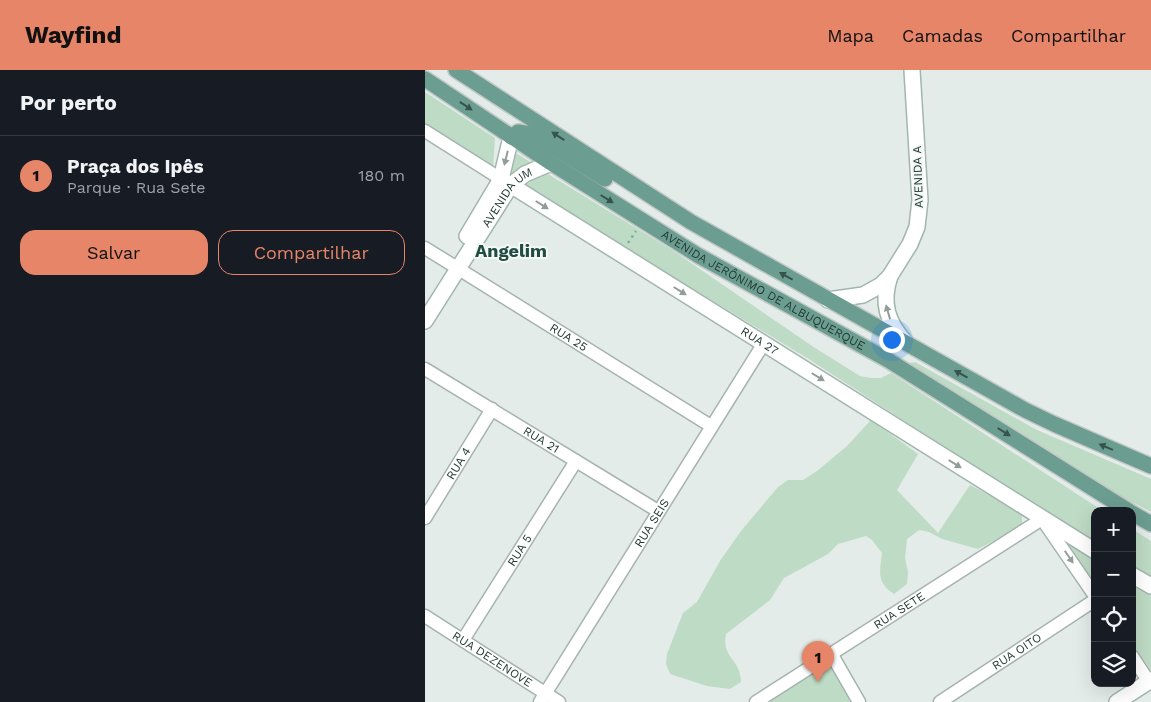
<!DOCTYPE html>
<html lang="pt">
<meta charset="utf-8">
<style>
:root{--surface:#171b24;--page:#20242c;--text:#f1f3f6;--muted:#9ea1a6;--line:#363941;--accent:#e68567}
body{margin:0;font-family:"Work Sans",sans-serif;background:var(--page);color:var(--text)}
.controls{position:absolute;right:15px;bottom:15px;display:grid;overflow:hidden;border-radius:10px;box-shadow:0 5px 20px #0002}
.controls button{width:45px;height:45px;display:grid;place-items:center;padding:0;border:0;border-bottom:1px solid var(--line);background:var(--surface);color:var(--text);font:25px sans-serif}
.you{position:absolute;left:466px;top:269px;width:18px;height:18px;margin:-12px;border:4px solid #fff;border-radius:50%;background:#1a73e8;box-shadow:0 0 0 8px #1a73e833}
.badge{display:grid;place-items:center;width:32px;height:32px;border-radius:50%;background:var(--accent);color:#111;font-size:16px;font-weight:700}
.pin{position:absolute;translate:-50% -41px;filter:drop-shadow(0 1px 2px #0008)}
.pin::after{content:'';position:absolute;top:26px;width:18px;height:15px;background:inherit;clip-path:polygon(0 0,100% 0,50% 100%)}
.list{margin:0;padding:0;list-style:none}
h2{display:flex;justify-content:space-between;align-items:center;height:65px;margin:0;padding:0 20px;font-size:21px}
h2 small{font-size:16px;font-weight:400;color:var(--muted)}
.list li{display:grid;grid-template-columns:32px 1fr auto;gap:15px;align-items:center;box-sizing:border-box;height:80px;padding:0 20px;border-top:1px solid var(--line)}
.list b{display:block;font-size:19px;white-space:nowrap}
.list p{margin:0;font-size:16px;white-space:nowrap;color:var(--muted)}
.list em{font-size:16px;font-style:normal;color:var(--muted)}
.actions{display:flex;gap:10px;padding:15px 20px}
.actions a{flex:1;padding:11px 0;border:1px solid var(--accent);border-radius:15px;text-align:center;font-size:18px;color:var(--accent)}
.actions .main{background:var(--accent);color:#111}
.icon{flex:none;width:28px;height:28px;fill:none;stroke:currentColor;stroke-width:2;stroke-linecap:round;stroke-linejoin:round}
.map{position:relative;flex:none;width:726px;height:632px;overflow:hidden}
header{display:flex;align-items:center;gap:30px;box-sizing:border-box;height:70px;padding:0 25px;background:var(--accent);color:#111}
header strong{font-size:24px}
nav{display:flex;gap:28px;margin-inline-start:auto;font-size:18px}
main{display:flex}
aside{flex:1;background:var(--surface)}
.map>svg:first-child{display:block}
.green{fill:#bedbc5}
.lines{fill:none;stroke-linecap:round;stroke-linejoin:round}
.street-casing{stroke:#a6b3af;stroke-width:15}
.secondary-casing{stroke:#a2b6af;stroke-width:18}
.primary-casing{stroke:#c2c8c6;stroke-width:18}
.path{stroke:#86aca0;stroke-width:2.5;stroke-dasharray:2.5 4;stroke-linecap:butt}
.street{stroke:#fff;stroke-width:12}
.secondary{stroke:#fff;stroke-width:15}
.primary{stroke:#6b9d90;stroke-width:15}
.oneway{fill:#36544c}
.oneway2{fill:#929d9a}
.labels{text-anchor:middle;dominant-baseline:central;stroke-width:4;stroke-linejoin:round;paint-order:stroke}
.street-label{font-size:12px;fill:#243b35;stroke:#f3f8f6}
.district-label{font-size:18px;font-weight:bold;fill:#224c41;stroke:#f3f8f6}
</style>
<header>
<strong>Wayfind</strong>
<nav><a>Mapa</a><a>Camadas</a><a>Compartilhar</a></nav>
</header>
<main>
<aside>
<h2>Por perto<small></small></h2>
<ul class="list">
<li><span class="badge">1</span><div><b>Praça dos Ipês</b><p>Parque · Rua Sete</p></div><em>180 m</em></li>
</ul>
<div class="actions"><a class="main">Salvar</a><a>Compartilhar</a></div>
</aside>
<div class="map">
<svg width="726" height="632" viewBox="0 0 726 632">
<rect width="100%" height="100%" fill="#e3ece8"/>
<g class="green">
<path d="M0,22L70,68L68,98L0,54Z"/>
<path d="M89,82L107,93L86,104Z"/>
<path d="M123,104L247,180L390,278L435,306L446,308H456L466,303L678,441H670V474L382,288L98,116L111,108Z"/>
<path d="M490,292L612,360L726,409V442L688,422L484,293Z"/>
<path d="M446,350L493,384L472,420L513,463L545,415L591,439L597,446V454L594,458L553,479L517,469L504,462L494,460L482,469L480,488L483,502L482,514L469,524C451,513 455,501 457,483L447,470L441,466L413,474L403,484L359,508L345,530L301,564C296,588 316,589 316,612L305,619L282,616L245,604L241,594L242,584L258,543L272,532L295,491L316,461L353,417L363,410H378L392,401L422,376Z"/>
<path d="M707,459L726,471V510L707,498Z"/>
<path d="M645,474L670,488V519L643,476Z"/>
<path d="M707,512L726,524V601L707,574Z"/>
<path d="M403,592L427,632H339Z"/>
</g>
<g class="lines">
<defs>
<g id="street">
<path d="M0,61L76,109"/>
<path id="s1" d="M0,178L286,356"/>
<path id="s2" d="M0,299L233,441"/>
<path id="s3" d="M0,448L67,339"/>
<path id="s4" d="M0,546L134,632"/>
<path id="s5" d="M38,570L151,391"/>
<path d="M407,585L434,632"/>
<path d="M707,586L724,612"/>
<path id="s6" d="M115,632L339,273"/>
<path id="s7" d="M331,632L617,449L670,526"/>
<path id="s8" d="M515,632L670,530"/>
</g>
<g id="secondary">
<path id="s9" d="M76,109L670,481"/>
<path d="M42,166L76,109L86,67"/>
<path d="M465,206C456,233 462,252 481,273"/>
<path d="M403,230L438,225L456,215L465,206L485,174L492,157L495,130L487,0"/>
<path id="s10" d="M0,251L86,115L100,104L126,93"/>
<path d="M707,505L726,516"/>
<path d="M692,632L726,610"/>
</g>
<g id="primary">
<path d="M31,0L266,152L600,340L629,354L726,396"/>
<path id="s11" d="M0,9L126,93L274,186L463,290L704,441"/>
<path d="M86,67L93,62L107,64L180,109"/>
<path d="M707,443L726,454"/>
</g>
</defs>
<use href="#street" class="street-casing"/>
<use href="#secondary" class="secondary-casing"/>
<use href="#primary" class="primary-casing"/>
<path class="path" d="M203,173L211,161"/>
<use href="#street" class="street"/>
<use href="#secondary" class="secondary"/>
<use href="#primary" class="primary"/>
</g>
<defs><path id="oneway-solid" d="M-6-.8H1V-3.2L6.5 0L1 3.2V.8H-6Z" transform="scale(1.25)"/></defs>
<g class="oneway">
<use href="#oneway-solid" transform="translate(41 36) rotate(34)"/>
<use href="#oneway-solid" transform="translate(133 66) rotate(-147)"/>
<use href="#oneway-solid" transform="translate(182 129) rotate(32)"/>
<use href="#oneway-solid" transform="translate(361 206) rotate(-151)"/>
<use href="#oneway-solid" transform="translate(536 304) rotate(-151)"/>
<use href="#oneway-solid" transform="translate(579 362) rotate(32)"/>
<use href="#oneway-solid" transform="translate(681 377) rotate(-157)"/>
</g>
<g class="oneway2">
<use href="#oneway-solid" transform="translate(81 88) rotate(104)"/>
<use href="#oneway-solid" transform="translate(117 135) rotate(32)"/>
<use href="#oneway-solid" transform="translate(255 221) rotate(32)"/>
<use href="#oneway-solid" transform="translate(463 242) rotate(-106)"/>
<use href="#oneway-solid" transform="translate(393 307) rotate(32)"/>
<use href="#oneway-solid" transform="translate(530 394) rotate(32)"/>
<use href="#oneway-solid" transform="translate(644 487) rotate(56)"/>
</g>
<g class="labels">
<g class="street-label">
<text transform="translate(493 107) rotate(-92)">AVENIDA A</text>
<text stroke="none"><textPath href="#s10" startOffset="149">AVENIDA UM</textPath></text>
<text stroke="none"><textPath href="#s11" startOffset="399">AVENIDA JERÔNIMO DE ALBUQUERQUE</textPath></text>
<text stroke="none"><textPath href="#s1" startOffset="169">RUA 25</textPath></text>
<text stroke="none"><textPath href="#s9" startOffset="305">RUA 27</textPath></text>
<text stroke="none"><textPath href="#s2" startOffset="136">RUA 21</textPath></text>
<text stroke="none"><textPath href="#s3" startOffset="64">RUA 4</textPath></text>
<text stroke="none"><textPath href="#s6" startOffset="211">RUA SEIS</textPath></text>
<text stroke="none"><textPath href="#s5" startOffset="106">RUA 5</textPath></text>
<text stroke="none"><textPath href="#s7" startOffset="170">RUA SETE</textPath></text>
<text stroke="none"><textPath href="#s8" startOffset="92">RUA OITO</textPath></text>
<text stroke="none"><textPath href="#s4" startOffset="80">RUA DEZENOVE</textPath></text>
</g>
<g class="district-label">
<text x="86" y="180">Angelim</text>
</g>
</g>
</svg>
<div class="controls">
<button>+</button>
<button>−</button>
<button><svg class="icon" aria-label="locate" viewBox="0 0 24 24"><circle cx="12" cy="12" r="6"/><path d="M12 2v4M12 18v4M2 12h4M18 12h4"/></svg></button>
<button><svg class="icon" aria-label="layers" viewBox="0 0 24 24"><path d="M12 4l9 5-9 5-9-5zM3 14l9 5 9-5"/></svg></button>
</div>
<div class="you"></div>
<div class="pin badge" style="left:393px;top:612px">1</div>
</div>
</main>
